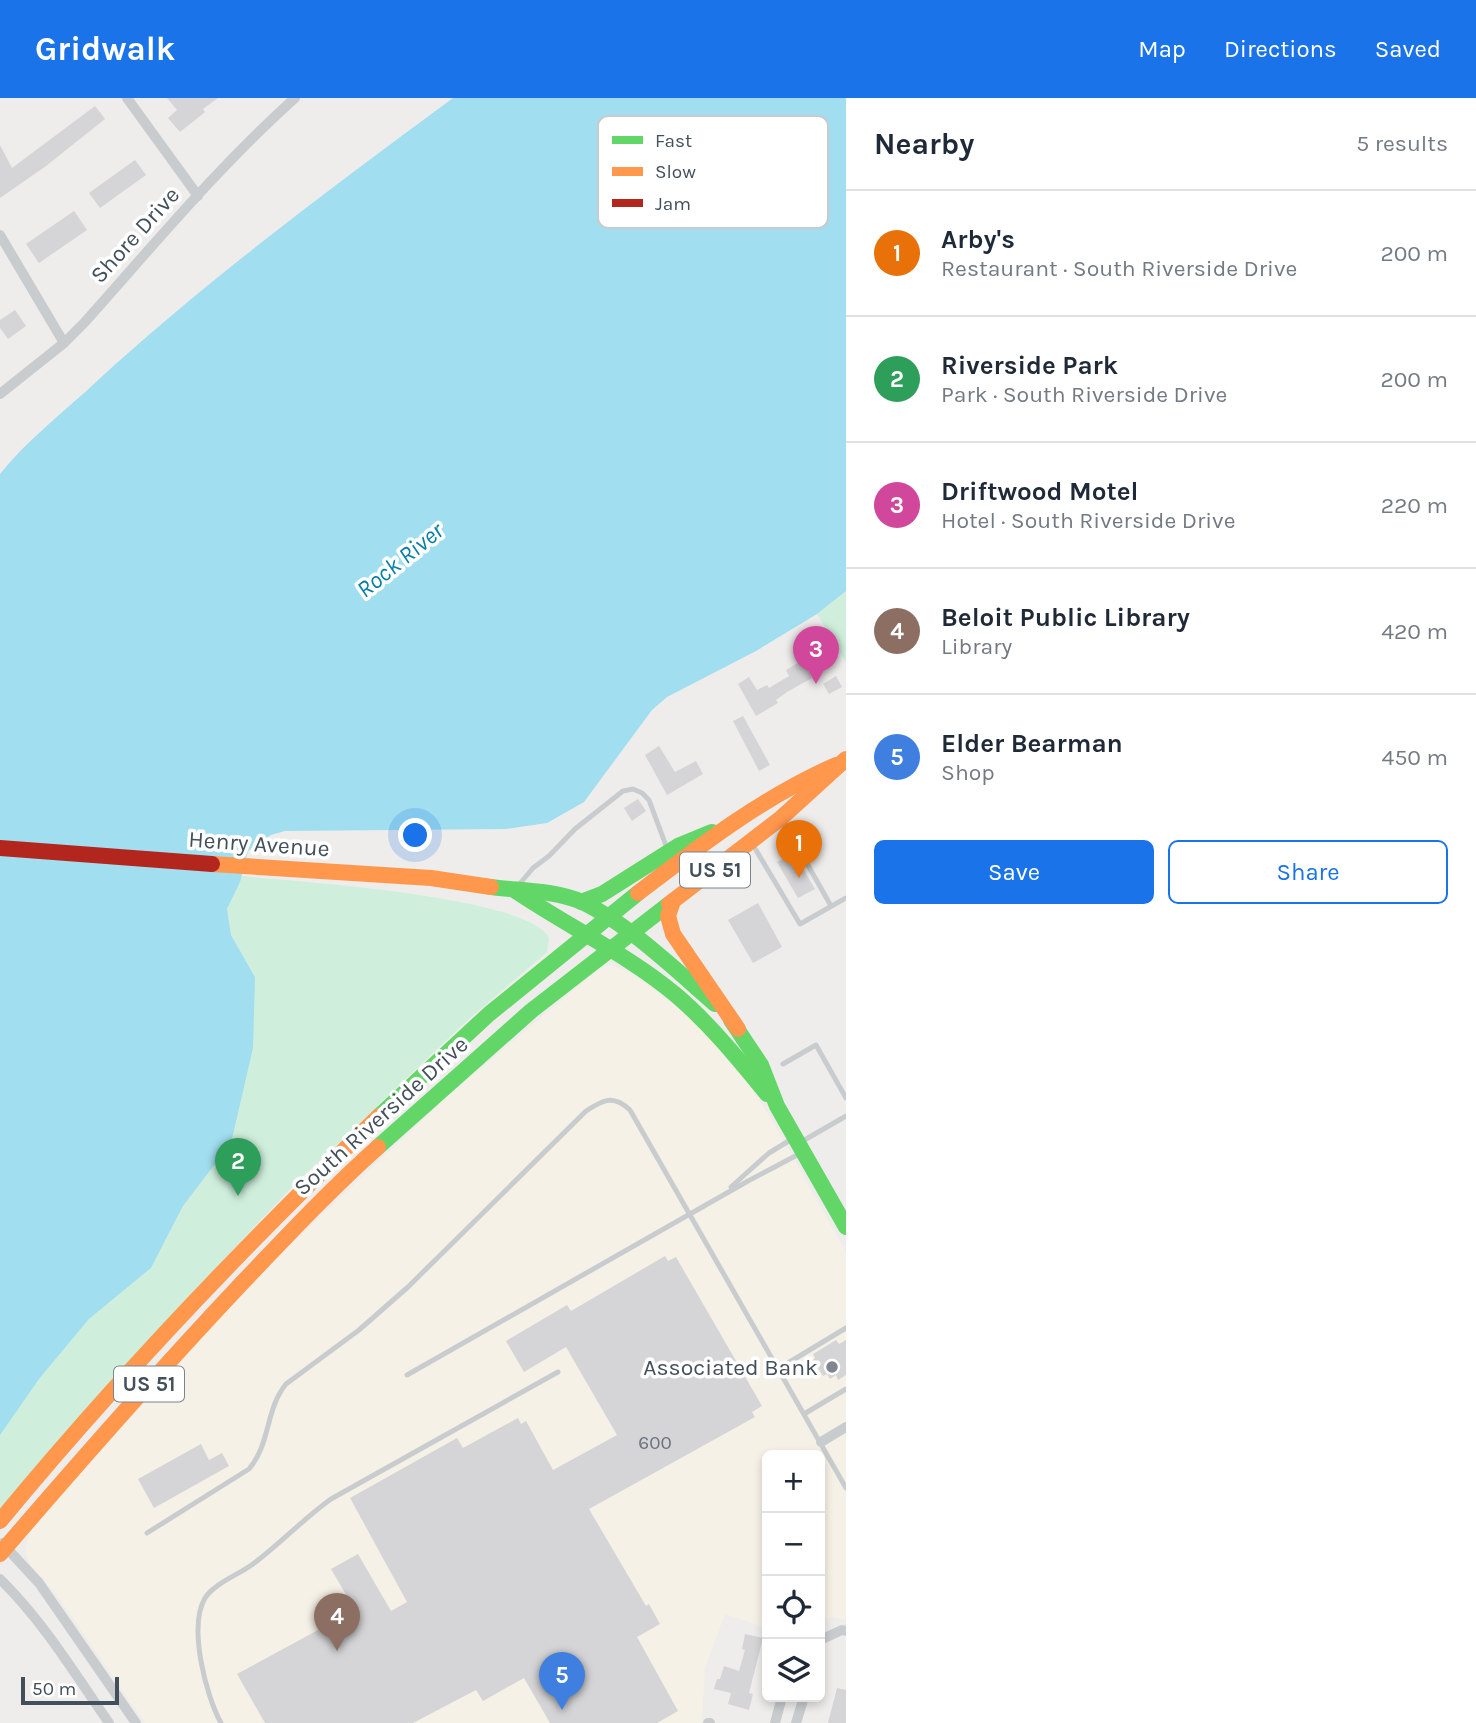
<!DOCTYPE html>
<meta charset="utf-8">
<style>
:root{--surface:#fff;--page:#f2f2f3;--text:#1f2937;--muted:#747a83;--line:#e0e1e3;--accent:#1a73e8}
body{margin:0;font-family:Karla,sans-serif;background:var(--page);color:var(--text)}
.controls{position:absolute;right:21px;bottom:21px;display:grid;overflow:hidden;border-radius:10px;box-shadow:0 4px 10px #0003}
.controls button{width:63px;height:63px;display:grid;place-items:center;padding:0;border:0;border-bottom:2px solid var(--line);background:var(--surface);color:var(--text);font:35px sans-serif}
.scale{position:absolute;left:21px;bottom:18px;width:98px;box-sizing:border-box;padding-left:7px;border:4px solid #434f5a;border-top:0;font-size:19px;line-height:24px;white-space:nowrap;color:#434f5a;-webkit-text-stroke:5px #fff;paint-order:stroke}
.you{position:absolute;left:416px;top:738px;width:24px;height:24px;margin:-18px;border:5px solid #fff;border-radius:50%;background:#1a73e8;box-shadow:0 0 0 10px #1a73e833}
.badge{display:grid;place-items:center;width:46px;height:46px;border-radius:50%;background:var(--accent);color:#fff;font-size:23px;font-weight:700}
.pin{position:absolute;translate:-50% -58px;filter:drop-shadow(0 2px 4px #0008)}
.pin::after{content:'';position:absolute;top:37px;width:24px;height:21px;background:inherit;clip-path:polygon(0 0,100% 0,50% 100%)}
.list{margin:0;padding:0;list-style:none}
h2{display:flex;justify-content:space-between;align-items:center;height:91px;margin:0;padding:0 28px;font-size:30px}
h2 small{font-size:23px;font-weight:400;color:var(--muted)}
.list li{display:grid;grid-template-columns:46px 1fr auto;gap:21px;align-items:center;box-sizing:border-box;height:126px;padding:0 28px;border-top:2px solid var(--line)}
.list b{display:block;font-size:26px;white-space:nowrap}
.list p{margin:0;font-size:23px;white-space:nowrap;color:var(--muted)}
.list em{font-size:23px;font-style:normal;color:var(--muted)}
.actions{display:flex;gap:14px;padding:21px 28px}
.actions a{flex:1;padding:16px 0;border:2px solid var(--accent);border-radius:10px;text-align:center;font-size:24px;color:var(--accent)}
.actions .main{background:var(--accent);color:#fff}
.icon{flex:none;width:38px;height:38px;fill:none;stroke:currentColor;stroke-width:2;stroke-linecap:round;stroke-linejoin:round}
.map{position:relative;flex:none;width:846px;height:1625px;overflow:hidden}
header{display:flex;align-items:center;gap:42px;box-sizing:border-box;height:98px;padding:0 35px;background:var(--accent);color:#fff}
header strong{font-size:33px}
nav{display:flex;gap:38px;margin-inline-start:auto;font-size:24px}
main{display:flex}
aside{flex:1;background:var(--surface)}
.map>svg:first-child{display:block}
.commercial{fill:#f6f1e6}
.green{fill:#cfefdc}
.water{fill:#a1deef}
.building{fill:#d5d5d7}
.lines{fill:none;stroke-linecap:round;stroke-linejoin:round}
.lane{stroke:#c9ccce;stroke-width:5}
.street{stroke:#c9ccce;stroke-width:10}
.fast{stroke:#63d668;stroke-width:16}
.slow{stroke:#ff974d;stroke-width:16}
.jam{stroke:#b3261e;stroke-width:16}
.poi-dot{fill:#7f868d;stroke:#fff;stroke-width:2.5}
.labels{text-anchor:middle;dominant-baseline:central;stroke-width:7;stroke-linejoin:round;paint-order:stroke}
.number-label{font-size:19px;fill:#69727a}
.shield{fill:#fff;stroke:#7b848c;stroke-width:2}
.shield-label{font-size:21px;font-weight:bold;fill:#434f5a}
.street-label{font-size:23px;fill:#434f5a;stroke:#fff}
.poi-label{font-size:23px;fill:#434f5a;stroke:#fff;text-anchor:end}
.water-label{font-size:24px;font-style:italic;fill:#057fa5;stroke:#fff}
.key{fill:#fff;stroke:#c7cace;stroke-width:2}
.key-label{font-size:19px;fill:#434f5a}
</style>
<header>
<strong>Gridwalk</strong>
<nav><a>Map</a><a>Directions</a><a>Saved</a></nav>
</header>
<main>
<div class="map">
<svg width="846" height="1625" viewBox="0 0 846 1625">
<rect width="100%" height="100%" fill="#eeedec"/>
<path class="commercial" d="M611,867L633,876L693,921L740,973L770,1019L846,1154V1522L833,1519L820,1522V1357H767V1530L725,1516L705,1569L702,1625H145L56,1496L30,1466L26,1456V1447L32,1430L211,1228L288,1149L449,997L593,876L603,869Z"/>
<g class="green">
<path d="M846,493V564L817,516Z"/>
<path d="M241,778C292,783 530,798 549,840L547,854L469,921L294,1087L189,1198L0,1411V1334L39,1281L89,1221L151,1170L183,1108L231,1045L255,879L231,837L227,811Z"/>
</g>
<path class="water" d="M453,0H846V493L817,516L756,553L667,599L652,612L584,704L547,725L506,731L285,733L271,737L248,753L240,784L227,811L231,837L255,879L253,950L231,1045L183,1108L151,1170L89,1221L39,1281L0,1337V376C28,341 64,314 96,284C208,181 331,90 453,0Z"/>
<g class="building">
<path d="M167,0H218L203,11L205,14L180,34L168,20L177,12Z"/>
<path d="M95,8L105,21L46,68L0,100V47L12,70Z"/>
<path d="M135,62L146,77L100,110L89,95Z"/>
<path d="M74,113L87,132L39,165L26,146Z"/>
<path d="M15,212L26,228L8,241L0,230V222Z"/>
<path d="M803,562L812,580L787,594L776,602L778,605L756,618L738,586L749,579L757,592L767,587L769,590L789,578L786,572Z"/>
<path d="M836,578L842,589L829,596L823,586Z"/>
<path d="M743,618L770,667L759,673L733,623Z"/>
<path d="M659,648L675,674L696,663L703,676L667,697L645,657Z"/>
<path d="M638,701L646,713L632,723L624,710Z"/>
<path d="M794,755L815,791L798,800L777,764Z"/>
<path d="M758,805L782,849L753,865L728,822Z"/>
<path d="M665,1158L668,1163L676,1159L762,1308L752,1314L755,1319L589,1411L646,1508L649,1506L660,1526L637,1539L678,1613L657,1625H550L524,1580L483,1603L476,1592L413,1625H265L237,1576L355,1512L331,1471L358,1456L391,1513L407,1504L350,1400L457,1340L463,1350L518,1320L521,1326L526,1323L553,1372L617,1337L566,1249L524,1274L506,1243L567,1207L571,1213Z"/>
<path d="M836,1242L839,1246L846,1242V1277L838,1282L836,1277L830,1281L827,1276L823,1278L813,1262L815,1260L813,1256Z"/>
<path d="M201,1346L209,1362L222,1355L229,1368L154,1410L138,1381Z"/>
<path d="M745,1536L763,1540L749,1595L753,1596L749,1612L728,1606L731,1595L714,1591L717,1581H720L724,1568L739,1573L745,1552L742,1551Z"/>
<path d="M837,1590L846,1592V1625H828Z"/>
</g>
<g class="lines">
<g class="lane">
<path d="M783,723L831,808"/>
<path d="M753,747L800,826L846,800"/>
<path d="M517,789L533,770L549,758L575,731L623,693L633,691L642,695L649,702L668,753"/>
<path d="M783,966L816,947L846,1000"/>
<path d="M801,1044L846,1018"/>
<path d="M731,1089L769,1055L792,1041"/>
<path d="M778,1271L846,1230"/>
<path d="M407,1277L748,1083L801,1055"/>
<path d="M804,1316L846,1291"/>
<path d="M147,1435L249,1371C271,1345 265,1312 286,1286L359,1232L408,1189L586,1013C603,1002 613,996 630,1012L846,1390"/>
<path d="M221,1625C206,1598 188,1529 205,1500C215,1485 238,1477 253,1466C280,1446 303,1421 331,1401L558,1274"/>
</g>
<g class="street">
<path d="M127,0L198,98"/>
<path d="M0,137L64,245"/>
<path d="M0,296L64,245L84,225C152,149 218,69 295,0"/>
<path d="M821,1344L846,1329"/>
<path d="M2,1445L39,1485L136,1625"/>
<path d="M0,1481C43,1523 75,1576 109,1625"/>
<path d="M820,1542L842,1532L846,1533"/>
<path d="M708,1625H710"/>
<path d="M775,1625L782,1599"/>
<path d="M796,1625L804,1599"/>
</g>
<g class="fast">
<path d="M491,789C521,793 554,792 582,804C627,825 677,873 715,906"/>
<path d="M514,792C567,828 627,856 676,897C710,926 739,962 767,996"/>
<path d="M581,804L602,796L678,748L712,734"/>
<path d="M731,922L761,967L777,1008L846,1129"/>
<path d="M379,1018L489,916L638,795"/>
<path d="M378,1049L531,913L669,806"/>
</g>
<g class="slow">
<path d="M212,766L431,780L491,789"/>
<path d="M638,795C701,747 763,699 836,667"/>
<path d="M673,803L668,818L673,836L738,931"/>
<path d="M669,806L781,720L846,661"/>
<path d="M0,1423C118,1280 246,1146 379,1018"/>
<path d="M0,1456C79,1364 159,1273 242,1185C286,1139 330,1092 378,1049"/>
</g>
<path class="jam" d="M0,750L212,766"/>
</g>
<circle class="poi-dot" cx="832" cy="1269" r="7"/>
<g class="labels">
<g class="number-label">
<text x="655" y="1345">600</text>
</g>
<g class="shield">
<rect x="680" y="754.5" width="70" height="35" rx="5"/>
<rect x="114" y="1268.5" width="70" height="35" rx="5"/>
</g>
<g class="shield-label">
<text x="715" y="772">US 51</text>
<text x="149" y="1286">US 51</text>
</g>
<g class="street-label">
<text transform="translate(135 137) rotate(-48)">Shore Drive</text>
<text transform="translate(259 746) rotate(4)">Henry Avenue</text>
<text transform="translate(381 1018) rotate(-42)">South Riverside Drive</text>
</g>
<g class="poi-label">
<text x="818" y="1269">Associated Bank</text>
</g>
<g class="water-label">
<text transform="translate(400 462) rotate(-39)">Rock River</text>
</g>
</g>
<rect x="598" y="18" width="230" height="112" rx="10" class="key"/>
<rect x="612" y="38" width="31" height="8" fill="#63d668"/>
<rect x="612" y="69" width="31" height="9" fill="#ff974d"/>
<rect x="612" y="101" width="31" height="8" fill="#b3261e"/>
<g class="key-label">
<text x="655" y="49">Fast</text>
<text x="655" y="80">Slow</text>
<text x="655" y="112">Jam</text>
</g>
</svg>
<div class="controls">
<button>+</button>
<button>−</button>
<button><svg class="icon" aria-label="locate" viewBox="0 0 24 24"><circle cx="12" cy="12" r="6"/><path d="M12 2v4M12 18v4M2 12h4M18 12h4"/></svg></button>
<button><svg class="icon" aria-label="layers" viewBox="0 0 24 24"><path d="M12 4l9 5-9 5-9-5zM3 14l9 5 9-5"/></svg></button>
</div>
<div class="scale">50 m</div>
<div class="you"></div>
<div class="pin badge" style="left:799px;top:780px;background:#e8710a">1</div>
<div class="pin badge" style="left:238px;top:1098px;background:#2e9e5b">2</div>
<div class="pin badge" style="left:816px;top:586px;background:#d1479c">3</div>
<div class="pin badge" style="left:337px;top:1553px;background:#8d6e63">4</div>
<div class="pin badge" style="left:562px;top:1612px;background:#3f7fe0">5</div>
</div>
<aside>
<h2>Nearby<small>5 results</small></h2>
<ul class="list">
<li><span class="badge" style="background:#e8710a">1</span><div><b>Arby's</b><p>Restaurant · South Riverside Drive</p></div><em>200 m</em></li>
<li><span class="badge" style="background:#2e9e5b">2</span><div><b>Riverside Park</b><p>Park · South Riverside Drive</p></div><em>200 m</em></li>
<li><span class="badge" style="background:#d1479c">3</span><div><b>Driftwood Motel</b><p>Hotel · South Riverside Drive</p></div><em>220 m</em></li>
<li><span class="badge" style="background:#8d6e63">4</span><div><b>Beloit Public Library</b><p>Library</p></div><em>420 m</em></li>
<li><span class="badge" style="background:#3f7fe0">5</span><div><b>Elder Bearman</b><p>Shop</p></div><em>450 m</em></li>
</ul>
<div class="actions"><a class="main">Save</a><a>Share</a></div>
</aside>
</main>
